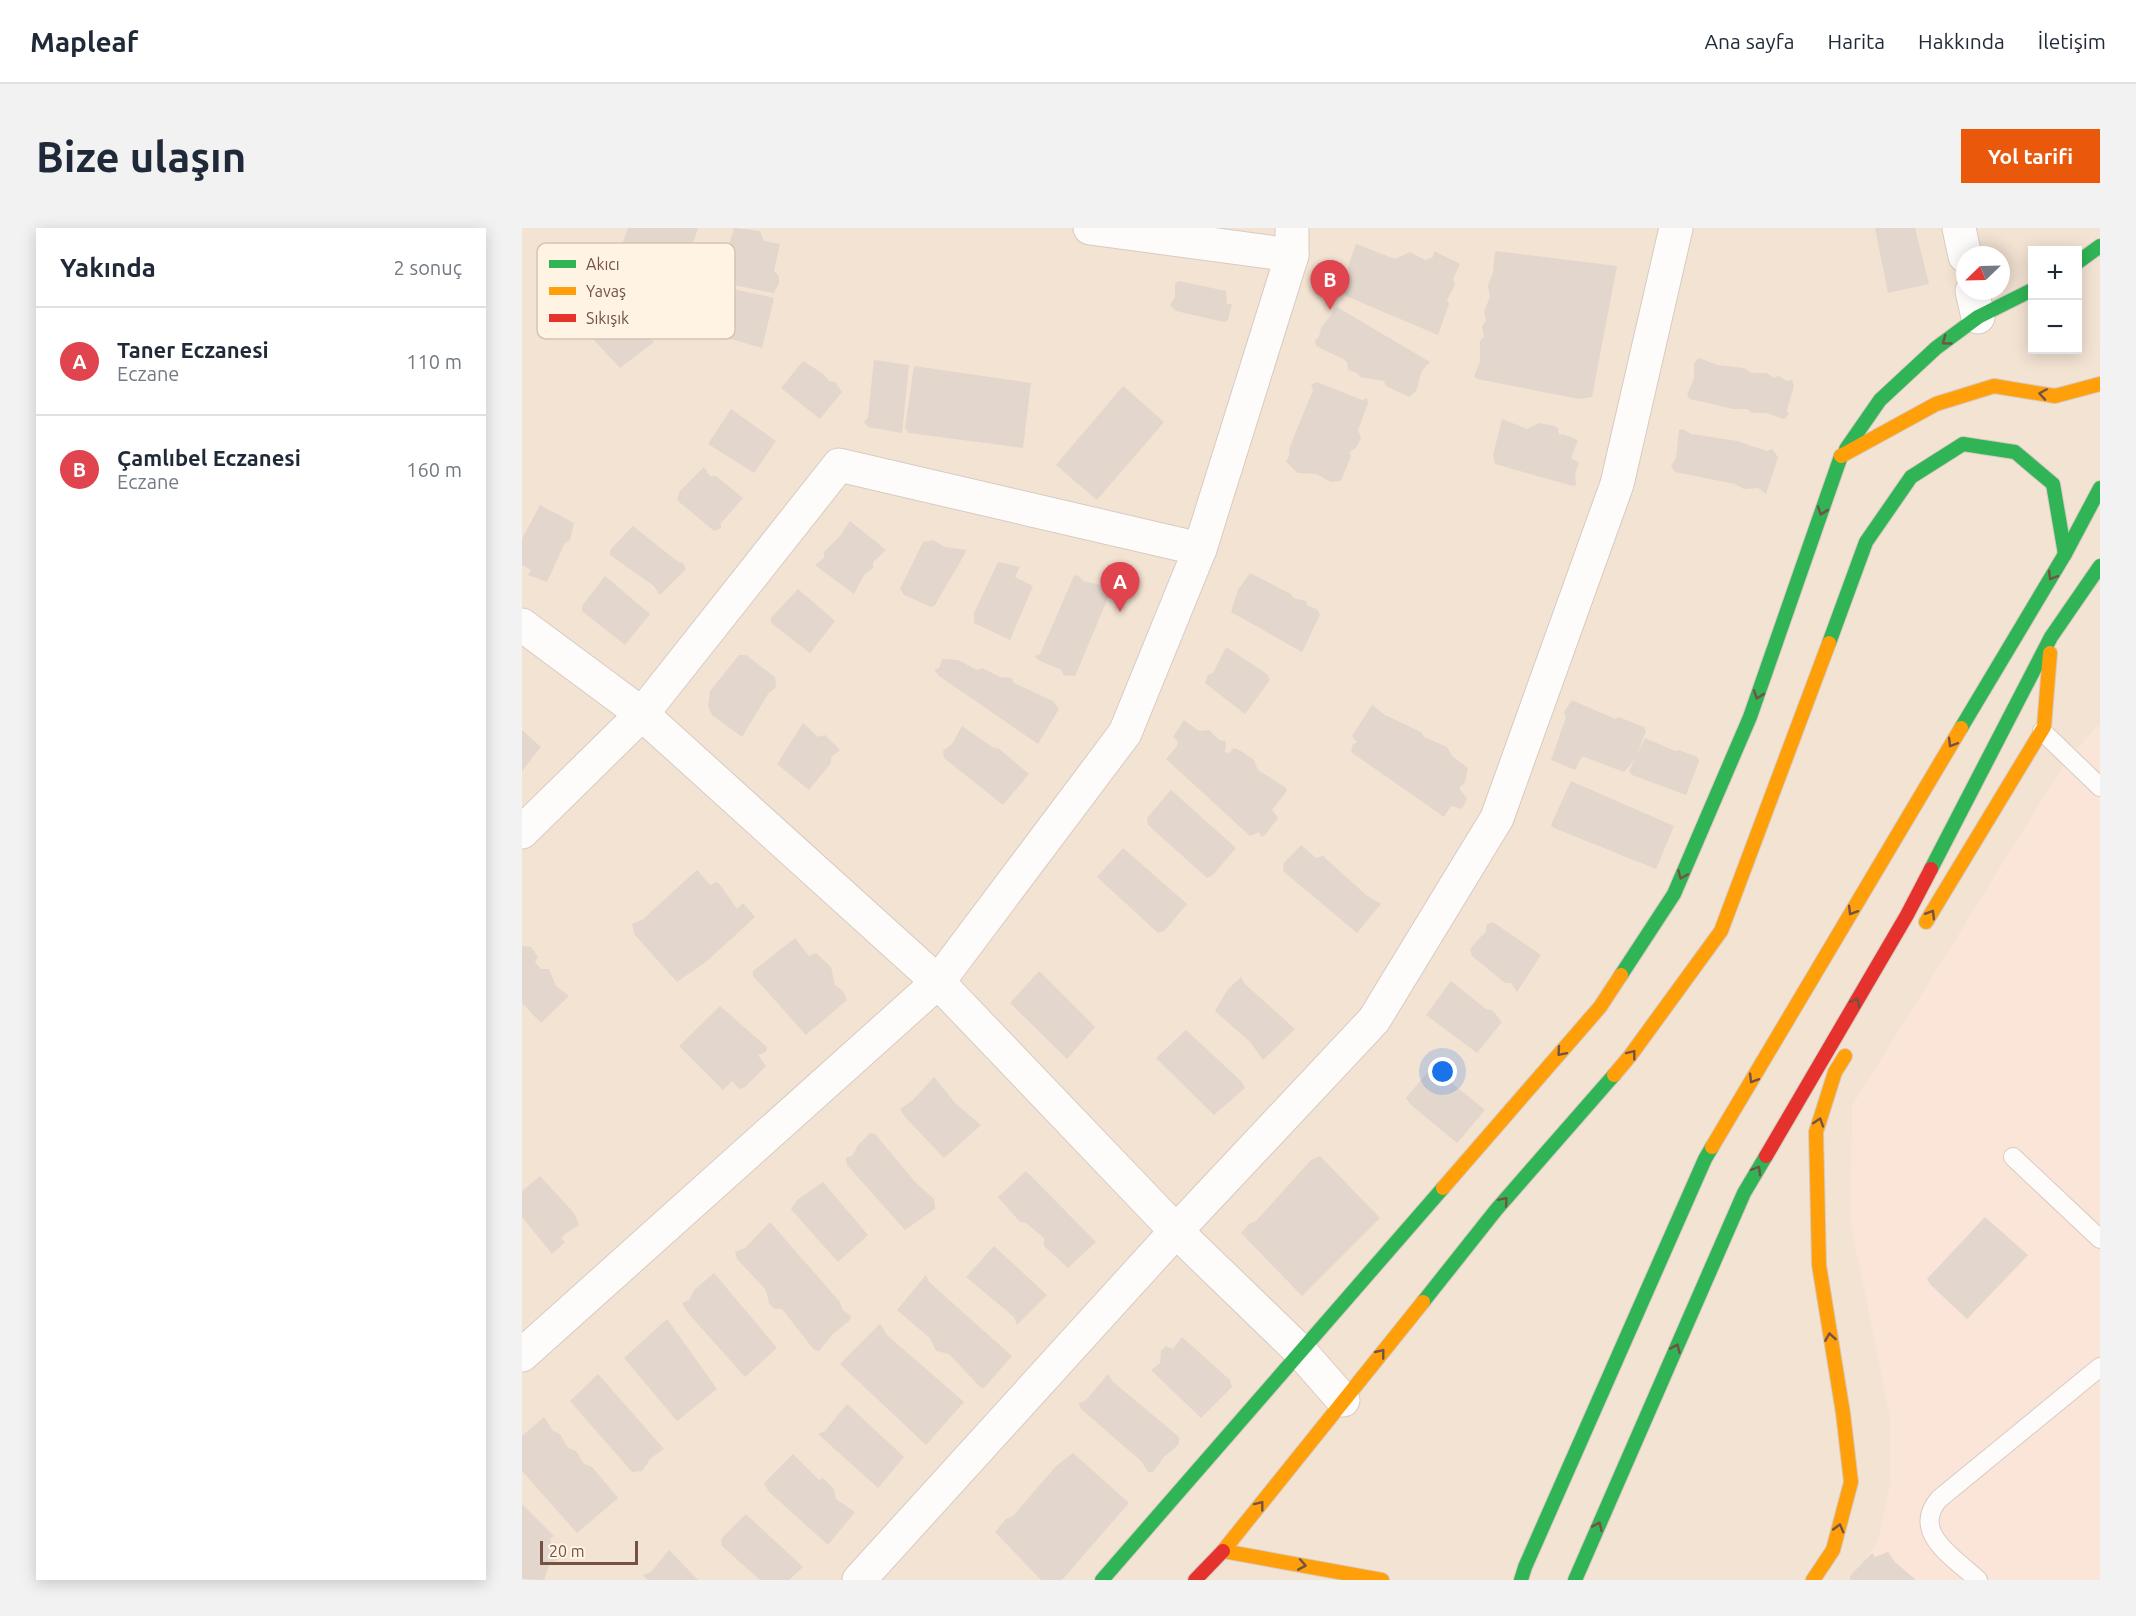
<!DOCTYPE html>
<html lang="tr">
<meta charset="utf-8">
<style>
:root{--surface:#fff;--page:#f2f2f3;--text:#1f2937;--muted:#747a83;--line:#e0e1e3;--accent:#ea580c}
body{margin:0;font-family:Ubuntu,sans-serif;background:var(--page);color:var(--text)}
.controls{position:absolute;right:18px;top:18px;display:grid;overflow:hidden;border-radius:0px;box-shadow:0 3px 15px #0003}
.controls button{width:54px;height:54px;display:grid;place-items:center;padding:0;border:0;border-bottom:2px solid var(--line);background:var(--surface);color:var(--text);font:30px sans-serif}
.compass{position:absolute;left:1434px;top:18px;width:54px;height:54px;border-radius:50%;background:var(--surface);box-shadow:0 3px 15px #0003;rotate:247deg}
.scale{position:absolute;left:18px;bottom:15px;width:98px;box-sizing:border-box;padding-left:6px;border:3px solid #755244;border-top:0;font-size:16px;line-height:21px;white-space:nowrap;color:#755244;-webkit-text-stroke:4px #fff3e4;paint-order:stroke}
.you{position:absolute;left:921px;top:844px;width:21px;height:21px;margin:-15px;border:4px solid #fff;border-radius:50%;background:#1a73e8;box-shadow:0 0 0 9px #1a73e833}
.badge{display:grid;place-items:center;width:39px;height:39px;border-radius:50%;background:var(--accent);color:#fff;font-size:20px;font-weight:700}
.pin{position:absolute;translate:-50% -50px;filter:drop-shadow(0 2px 3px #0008)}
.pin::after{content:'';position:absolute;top:32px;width:21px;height:18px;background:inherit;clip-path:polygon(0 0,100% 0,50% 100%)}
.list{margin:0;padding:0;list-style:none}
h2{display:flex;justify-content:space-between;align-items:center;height:78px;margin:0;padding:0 24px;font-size:26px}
h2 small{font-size:20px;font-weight:400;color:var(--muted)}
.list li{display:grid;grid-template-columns:39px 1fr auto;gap:18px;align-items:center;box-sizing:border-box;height:108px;padding:0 24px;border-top:2px solid var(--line)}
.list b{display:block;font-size:22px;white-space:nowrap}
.list p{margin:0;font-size:20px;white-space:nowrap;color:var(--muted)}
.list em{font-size:20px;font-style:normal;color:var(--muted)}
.map{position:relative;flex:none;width:1578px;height:1352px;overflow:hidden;border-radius:0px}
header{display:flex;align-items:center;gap:36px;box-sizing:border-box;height:84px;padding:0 30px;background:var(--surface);border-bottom:2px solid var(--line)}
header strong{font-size:28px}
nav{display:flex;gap:33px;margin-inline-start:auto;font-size:21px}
.intro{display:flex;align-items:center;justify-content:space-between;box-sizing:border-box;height:144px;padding:0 36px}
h1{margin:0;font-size:42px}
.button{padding:15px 27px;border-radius:0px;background:var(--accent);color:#fff;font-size:21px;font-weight:700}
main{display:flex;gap:36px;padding:0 36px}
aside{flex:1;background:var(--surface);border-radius:0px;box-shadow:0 3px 15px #0003}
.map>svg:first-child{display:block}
.residential{fill:#f3e3d3;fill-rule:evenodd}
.commercial{fill:#fbe4d8}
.building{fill:#e3d6cc}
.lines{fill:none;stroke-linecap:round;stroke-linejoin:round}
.lane-casing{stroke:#d7cbc2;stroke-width:20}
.street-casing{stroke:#d7cbc2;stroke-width:35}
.fast-casing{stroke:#d7cac1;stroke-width:16}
.slow-casing{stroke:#d7cac1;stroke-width:16}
.jam-casing{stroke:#d7cac1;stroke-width:16}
.lane{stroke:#fefcfb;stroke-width:18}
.street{stroke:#fefcfb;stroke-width:33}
.fast{stroke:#30b455;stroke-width:14}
.slow{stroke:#ff9f0a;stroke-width:14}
.jam{stroke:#e5322d;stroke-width:14}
.oneway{stroke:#755244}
.key{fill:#fff3e4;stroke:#d6c3b4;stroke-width:1.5}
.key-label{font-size:16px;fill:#755244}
</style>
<header>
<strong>Mapleaf</strong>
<nav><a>Ana sayfa</a><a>Harita</a><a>Hakkında</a><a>İletişim</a></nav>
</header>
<div class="intro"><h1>Bize ulaşın</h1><a class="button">Yol tarifi</a></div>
<main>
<aside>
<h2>Yakında<small>2 sonuç</small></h2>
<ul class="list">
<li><span class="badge" style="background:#e0444e">A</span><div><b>Taner Eczanesi</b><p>Eczane</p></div><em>110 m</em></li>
<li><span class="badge" style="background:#e0444e">B</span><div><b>Çamlıbel Eczanesi</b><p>Eczane</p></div><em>160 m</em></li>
</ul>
</aside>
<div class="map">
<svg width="1578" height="1352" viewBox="0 0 1578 1352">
<rect width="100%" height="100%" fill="#f6eee4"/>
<path class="residential" d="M0,0H1578V1352H0ZM1510,22H1556V122H1510ZM1443,27H1479V63H1443Z"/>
<path class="commercial" d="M1578,496V1352H1330L1356,1312L1368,1256V1189L1328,993L1330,878L1546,530Z"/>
<g class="building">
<path d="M106,0H176L163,37L159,39L147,32L142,34L103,22L99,19Z"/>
<path d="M212,0L238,3L242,13L258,16L252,43L257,48V55L252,65L196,54Z"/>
<path d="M1353,0H1393L1407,56L1366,65Z"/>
<path d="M834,16L873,31L888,24L903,32L911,29L912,23L938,36L931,51L933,57L925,72L927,76L916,107L824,68L820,60L827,45L826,39Z"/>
<path d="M973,23L1095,38L1070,169L1057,171L955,151L952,148L958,134V113L962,109L960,98L964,93L962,83L968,69L966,58L971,44Z"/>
<path d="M657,53L704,63L705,76H710L706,92L702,94L654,83L648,77L653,69V55Z"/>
<path d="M193,57L252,70L240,120L192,106L195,84L188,80Z"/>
<path d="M97,72L132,114L98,140L71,111L66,101L60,104L58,100Z"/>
<path d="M815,79L908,134L900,143L894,163L887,169L864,158L862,153L838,149L835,145L826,142L825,134L821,131L794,118L793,112L797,109L799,100Z"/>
<path d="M1177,130L1195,137L1222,140L1230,145H1244L1252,150L1257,148L1265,153L1270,152L1272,158L1265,182L1267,186L1262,191L1244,185H1230L1225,181H1211L1168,171L1165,167L1172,150V135Z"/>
<path d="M352,132L387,137L380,205L346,199L342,194L346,189Z"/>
<path d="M281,133L300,145L307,153L313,154L320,164L298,191L259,160Z"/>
<path d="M392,138L509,155L501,220L387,205L383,200Z"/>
<path d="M795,154L840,172L845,170L846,175L836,202L839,210L834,220L827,224L829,228L819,253L809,254L794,246L776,245L764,234L768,226L767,221L791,162L789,157Z"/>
<path d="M601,158L642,194L575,272L534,237Z"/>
<path d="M209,181L254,213L232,245L186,216Z"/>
<path d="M980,191L1005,201L1017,195L1033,198L1036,200L1037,207L1041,206L1056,212L1049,230L1057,235L1053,246L1054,257L1051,258L973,236L971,227Z"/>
<path d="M1161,201L1169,206L1215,213L1245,223L1250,221L1256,229L1244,266L1236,260L1222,261L1213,256L1153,244L1149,238L1154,230L1157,202Z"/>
<path d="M182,239L188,248H194L221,270L199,295V300L192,303L155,272L158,263Z"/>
<path d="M18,277L52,295L48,312L43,315L25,354L6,347L9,342L0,337V311Z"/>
<path d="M328,293L364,322L351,334V340L342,347L332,366L293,337L302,330V324L318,308Z"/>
<path d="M111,298L156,334L161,335L164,341L138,367L132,358L88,327V322Z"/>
<path d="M411,312L423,319L445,322L413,377L409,379L382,367L378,361L401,314Z"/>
<path d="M476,334L498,339L493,349L511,358L488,412L452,395V385Z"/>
<path d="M728,345L769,366L771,370L784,373L786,378L795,381L798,387L780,424L709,384L716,362Z"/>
<path d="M556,347L561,353L591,360L592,364L586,370L553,448L541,447L540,442L516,432L513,428L518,426L552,348Z"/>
<path d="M83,348L128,386L103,417L60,383V378Z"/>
<path d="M276,361L313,393L288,425L249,395V390Z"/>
<path d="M704,419L745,446L748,452L723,486L683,455L686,447L691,445Z"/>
<path d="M217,427H224L253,449L254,459L246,466L220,509L190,487L186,478L188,463Z"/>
<path d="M420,431L436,432L455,442L460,440L478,449L490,450L492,455L531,473L537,481L516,516L417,448L412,442L417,440Z"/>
<path d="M1050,472L1093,491L1097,489L1122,499L1124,503L1113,531L1102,544L1060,528L1053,542L1029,532L1044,489L1042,484Z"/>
<path d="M850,477L863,487L899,504L902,509L925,519L930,528L946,540L943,554L937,560L945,571L940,581L929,578L922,589L829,524L831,516L835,514L830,508Z"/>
<path d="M662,492L677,503L687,502L697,512L704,513L703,524L707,525L712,520L719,523L732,532L736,542L764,560L765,563L750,582L756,590L743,607L739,609L737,604L728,608L644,531L655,518L656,513L651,509Z"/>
<path d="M281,495L296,509L303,507L318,522L309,529V535L287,562L255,536Z"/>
<path d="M440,498L470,519L476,520L507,546L481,577L422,530L421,523L430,516Z"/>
<path d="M0,502L19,519L0,543Z"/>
<path d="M1123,510L1153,523L1157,522L1175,529L1177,533L1164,567L1110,547L1107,543Z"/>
<path d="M1049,553L1152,598L1134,641L1032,600L1029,597Z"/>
<path d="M649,562L714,620L691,647L685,650L626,597L625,590Z"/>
<path d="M779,617L794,630L801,628L844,667L859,676L835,705L761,643L762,635Z"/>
<path d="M601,620L665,676L642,703L636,705L575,649Z"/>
<path d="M175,642L188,657L195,654L199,658L215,681L221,675L233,689L185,733L155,754L112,706L110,696L120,692Z"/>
<path d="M971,694L1019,727L995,764L989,755H983L950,728L948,721L964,703V697Z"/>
<path d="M273,710L287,728L294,725L309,739L313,757L321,763L325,772L284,807L231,748V743Z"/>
<path d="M0,718L9,719L16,729L13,734L19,741H27L34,758L47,768L19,795L0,775Z"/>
<path d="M517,743L573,799L545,831L488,775Z"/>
<path d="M719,749L723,756L773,801L741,832L728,814L693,783L706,761Z"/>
<path d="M929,753L964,781L970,782L980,794L955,825L904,787Z"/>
<path d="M198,778L245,819L244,824L236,827L244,838L223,859L217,861L210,853L201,862L157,818Z"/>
<path d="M664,802L720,854L723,860L692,887L634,830Z"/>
<path d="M910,839L963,882L935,915L888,876L884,870Z"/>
<path d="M412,849L433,875L459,897L422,930L383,889L378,881L391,872Z"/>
<path d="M348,905L353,906L394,955L412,971L413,981L383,1002L325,937L324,930L331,927L336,917Z"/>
<path d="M798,928L858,990L780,1068L719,1005L727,996L734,993L789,932Z"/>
<path d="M504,943L574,1014L546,1040L522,1018V1010L504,995L498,994L476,969Z"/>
<path d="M18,948L52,985L57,997L43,1006L39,1010L43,1014L30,1026L0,989V963Z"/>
<path d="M301,954L346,1007L316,1034L269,981L275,972Z"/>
<path d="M1463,989L1506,1027L1445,1091L1409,1057L1405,1051Z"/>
<path d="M248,994L317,1073L321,1082L329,1088L328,1092L311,1106L297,1123L292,1122L260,1081H252L247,1075L244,1062L215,1031L213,1024L223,1020Z"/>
<path d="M472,1018L525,1067L495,1097L492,1089L444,1049Z"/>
<path d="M192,1045L255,1120L223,1149L165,1084L160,1075L167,1072L172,1062Z"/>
<path d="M404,1047L407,1054L490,1128L462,1160L458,1159L427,1126L414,1123L408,1110L375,1082Z"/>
<path d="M145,1091L195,1161L155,1193L102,1130Z"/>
<path d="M358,1096L365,1107L442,1174L404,1217L318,1136Z"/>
<path d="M660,1109L708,1152L710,1159L679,1190L629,1142L638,1135L639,1123L644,1118L651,1121Z"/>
<path d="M76,1146L142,1221L129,1230L120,1243L110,1244L48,1173Z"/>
<path d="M586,1146L590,1153L657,1209V1216L642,1229L631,1244H626L619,1233L558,1180L557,1175L564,1172Z"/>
<path d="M325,1176L382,1229L356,1260L296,1206L303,1203Z"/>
<path d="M22,1189L31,1203L38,1206L46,1220L54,1223L62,1236L70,1239L96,1270L55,1305L0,1243V1208Z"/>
<path d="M551,1225L607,1275L540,1352H519L473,1304L484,1291L491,1288L534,1238Z"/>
<path d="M271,1226L297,1252L301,1250L312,1261L314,1271L333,1284L306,1317L247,1264L242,1255Z"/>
<path d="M0,1276L32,1308L28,1311L30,1317L41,1329L27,1337L22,1352L0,1351Z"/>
<path d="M224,1286L281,1339L267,1352H238L200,1318L199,1311Z"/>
<path d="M147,1322L176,1352H125L121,1347L129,1344Z"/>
<path d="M1366,1324L1373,1334L1394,1352H1328V1348L1350,1325L1353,1329Z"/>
</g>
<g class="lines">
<defs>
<g id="lane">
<path d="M1520,503L1578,559"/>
<path d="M1491,929L1578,1011"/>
<path d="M1456,1352C1433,1330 1388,1305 1417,1271L1578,1139"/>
</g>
<g id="street">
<path d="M568,0L770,27"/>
<path d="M1437,0L1443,28"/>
<path d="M1450,63L1456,89"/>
<path d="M0,397L120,486L416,754L654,1003L778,1123L821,1172"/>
<path d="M0,604L120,486L317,237L678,321"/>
<path d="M0,1127L416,754L603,505L678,321L770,27V0"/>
<path d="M337,1352L654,1003L852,792L975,590L1095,256L1154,0"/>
</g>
<g id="fast">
<path d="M1556,34L1578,18"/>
<path d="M1324,221L1358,172L1414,120L1456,89L1510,62"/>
<path d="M1307,415L1344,314L1389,249L1441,216L1493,224L1531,256L1543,326"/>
<path d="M1439,500L1543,326L1578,260"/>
<path d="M1409,641L1529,409L1578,338"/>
<path d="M1099,747L1152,666L1228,489L1319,228"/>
<path d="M901,1074L974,982L1092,847"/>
<path d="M580,1352L921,960"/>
<path d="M999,1352L1003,1339L1183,931L1190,919"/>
<path d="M1053,1352L1222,965L1244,928"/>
</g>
<g id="slow">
<path d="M1319,228L1414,176L1472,158L1533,168L1578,156"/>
<path d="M1404,694L1522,499L1528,425"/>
<path d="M1092,847L1108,828L1199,703L1307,415"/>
<path d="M1190,919L1439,500"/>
<path d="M921,960L1078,779L1099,747"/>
<path d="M860,1352L701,1323L901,1074"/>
<path d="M1291,1352L1311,1322L1329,1254L1321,1185L1297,1037L1294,904L1313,844L1323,828"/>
</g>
<g id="jam">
<path d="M1244,928L1385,687L1409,641"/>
<path d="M673,1352L701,1323"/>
</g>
</defs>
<use href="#lane" class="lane-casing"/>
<use href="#street" class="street-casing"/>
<use href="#fast" class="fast-casing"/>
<use href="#slow" class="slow-casing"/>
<use href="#jam" class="jam-casing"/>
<use href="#lane" class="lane"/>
<use href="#street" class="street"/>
<use href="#fast" class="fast"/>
<use href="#slow" class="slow"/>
<use href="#jam" class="jam"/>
</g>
<defs><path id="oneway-chevron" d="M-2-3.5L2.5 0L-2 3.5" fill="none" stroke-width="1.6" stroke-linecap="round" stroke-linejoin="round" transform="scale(1.5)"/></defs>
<g class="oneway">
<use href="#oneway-chevron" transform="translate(1424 113) rotate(144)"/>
<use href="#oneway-chevron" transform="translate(1521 166) rotate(-171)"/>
<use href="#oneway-chevron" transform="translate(1300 283) rotate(109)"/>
<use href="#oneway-chevron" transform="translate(1530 348) rotate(121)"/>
<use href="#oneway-chevron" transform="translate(1236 467) rotate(109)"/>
<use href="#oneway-chevron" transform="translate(1430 515) rotate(121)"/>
<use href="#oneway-chevron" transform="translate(1160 647) rotate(113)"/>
<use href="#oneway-chevron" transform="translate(1330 683) rotate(121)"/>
<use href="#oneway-chevron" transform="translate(1409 686) rotate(-59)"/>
<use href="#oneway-chevron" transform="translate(1334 774) rotate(-60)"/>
<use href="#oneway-chevron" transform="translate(1039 824) rotate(131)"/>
<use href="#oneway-chevron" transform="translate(1110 826) rotate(-52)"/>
<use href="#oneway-chevron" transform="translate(1231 851) rotate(121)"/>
<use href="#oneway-chevron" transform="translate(1297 894) rotate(-72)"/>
<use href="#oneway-chevron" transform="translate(1235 942) rotate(-60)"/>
<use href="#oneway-chevron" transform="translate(982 973) rotate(-49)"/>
<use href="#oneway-chevron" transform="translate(1308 1109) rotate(-99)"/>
<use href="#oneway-chevron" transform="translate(1154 1120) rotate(-66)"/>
<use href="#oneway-chevron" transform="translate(859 1125) rotate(-51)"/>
<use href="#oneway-chevron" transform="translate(738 1277) rotate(-52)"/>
<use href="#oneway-chevron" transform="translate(1076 1298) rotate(-66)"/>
<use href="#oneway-chevron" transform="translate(1317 1300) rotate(-75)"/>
<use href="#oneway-chevron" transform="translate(780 1337) rotate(10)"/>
</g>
<rect x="15" y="15" width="198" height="96" rx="9" class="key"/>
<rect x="27" y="32" width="27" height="8" fill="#30b455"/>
<rect x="27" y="59" width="27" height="8" fill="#ff9f0a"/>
<rect x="27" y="86" width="27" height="8" fill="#e5322d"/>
<g class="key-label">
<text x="64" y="42">Akıcı</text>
<text x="64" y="69">Yavaş</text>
<text x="64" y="96">Sıkışık</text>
</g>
</svg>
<div class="controls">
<button>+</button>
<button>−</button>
</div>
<svg class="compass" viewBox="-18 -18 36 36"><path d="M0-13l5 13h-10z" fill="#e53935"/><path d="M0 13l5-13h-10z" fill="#747a83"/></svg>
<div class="scale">20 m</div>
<div class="you"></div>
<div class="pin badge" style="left:598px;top:384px;background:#e0444e">A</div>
<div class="pin badge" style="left:808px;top:82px;background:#e0444e">B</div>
</div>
</main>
